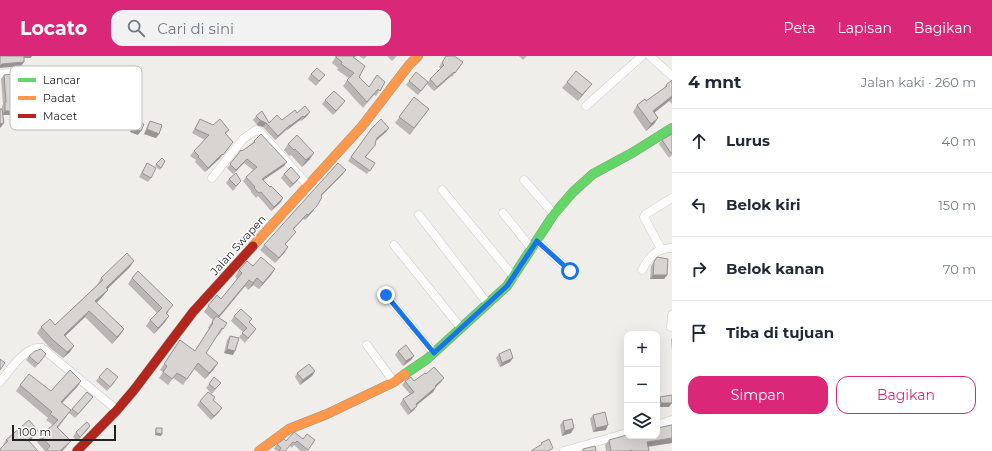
<!DOCTYPE html>
<html lang="id">
<meta charset="utf-8">
<style>
:root{--surface:#fff;--page:#f2f2f3;--text:#1f2937;--muted:#747a83;--line:#e0e1e3;--accent:#db2777}
body{margin:0;font-family:Montserrat,sans-serif;background:var(--page);color:var(--text)}
.controls{position:absolute;right:12px;bottom:12px;display:grid;overflow:hidden;border-radius:8px;box-shadow:0 4px 16px #0002}
.controls button{width:36px;height:36px;display:grid;place-items:center;padding:0;border:0;border-bottom:1px solid var(--line);background:var(--surface);color:var(--text);font:20px sans-serif}
.scale{position:absolute;left:12px;bottom:10px;width:104px;box-sizing:border-box;padding-left:4px;border:2px solid #222;border-top:0;font-size:11px;line-height:14px;white-space:nowrap;color:#222;-webkit-text-stroke:3px #fff;paint-order:stroke}
.stop{position:absolute;width:12px;height:12px;margin:-9px;border:3px solid #1a73e8;border-radius:50%;background:#fff}
.stop.end{background:#1a73e8;border-color:#fff;box-shadow:0 1px 4px #0008}
.list{margin:0;padding:0;list-style:none}
h2{display:flex;justify-content:space-between;align-items:center;height:52px;margin:0;padding:0 16px;font-size:17px}
h2 small{font-size:13px;font-weight:400;color:var(--muted)}
.list li{display:grid;grid-template-columns:26px 1fr auto;gap:12px;align-items:center;box-sizing:border-box;height:64px;padding:0 16px;border-top:1px solid var(--line)}
.list b{display:block;font-size:15px;white-space:nowrap}
.list em{font-size:13px;font-style:normal;color:var(--muted)}
.actions{display:flex;gap:8px;padding:12px 16px}
.actions a{flex:1;padding:9px 0;border:1px solid var(--accent);border-radius:12px;text-align:center;font-size:14px;color:var(--accent)}
.actions .main{background:var(--accent);color:#fff}
.icon{flex:none;width:22px;height:22px;fill:none;stroke:currentColor;stroke-width:2;stroke-linecap:round;stroke-linejoin:round}
.map{position:relative;flex:none;width:672px;height:395px;overflow:hidden}
header{display:flex;align-items:center;gap:24px;box-sizing:border-box;height:56px;padding:0 20px;background:var(--accent);color:#fff}
header strong{font-size:19px}
nav{display:flex;gap:22px;margin-inline-start:auto;font-size:14px}
.search{width:280px;height:36px;background:var(--page);display:flex;align-items:center;gap:10px;box-sizing:border-box;padding:0 14px;border-radius:12px;color:var(--muted);font-size:15px}
main{display:flex}
aside{flex:1;background:var(--surface)}
.map>svg:first-child{display:block}
.lines{fill:none;stroke-linecap:round;stroke-linejoin:round}
.street-casing{stroke:#c9c8c7;stroke-width:9}
.fast-casing{stroke:#999a82;stroke-width:10}
.slow-casing{stroke:#999a82;stroke-width:10}
.jam-casing{stroke:#999a82;stroke-width:10}
.street{stroke:#fdfcfc;stroke-width:8}
.fast{stroke:#63d668;stroke-width:9}
.slow{stroke:#ff974d;stroke-width:9}
.jam{stroke:#b3261e;stroke-width:9}
.wall{fill:#b9b6b5}
.shaded-wall{fill:#969493}
.building{fill:#d7d4d2;stroke:#969493}
.route{stroke:#1a73e8;stroke-width:5}
.labels{text-anchor:middle;dominant-baseline:central;stroke-width:3;stroke-linejoin:round;paint-order:stroke}
.street-label{font-size:11px;fill:#222;stroke:#fff}
.key{fill:#fff;stroke:#bdbdbd;stroke-width:1}
.key-label{font-size:11px;fill:#222}
</style>
<header>
<strong>Locato</strong>
<div class="search"><svg class="icon" aria-label="search" viewBox="0 0 24 24"><circle cx="10" cy="10" r="6"/><path d="M15 15l6 6"/></svg>Cari di sini</div>
<nav><a>Peta</a><a>Lapisan</a><a>Bagikan</a></nav>
</header>
<main>
<div class="map">
<svg width="672" height="395" viewBox="0 0 672 395">
<rect width="100%" height="100%" fill="#f0eeeb"/>
<g class="lines">
<defs>
<g id="street">
<path d="M650,0L672,20"/>
<path d="M0,18L26,15"/>
<path d="M586,50L642,0"/>
<path d="M212,122L243,83L256,74L259,75L308,129"/>
<path d="M524,124L554,158"/>
<path d="M442,134L514,221"/>
<path d="M503,157L532,193"/>
<path d="M419,159L488,248"/>
<path d="M537,185L570,215"/>
<path d="M394,189L461,272"/>
<path d="M661,193L644,161L646,158L672,142"/>
<path d="M642,214C649,201 656,192 672,192"/>
<path d="M386,239L434,297"/>
<path d="M671,271L672,259"/>
<path d="M367,289L394,326"/>
<path d="M0,326C9,315 26,289 42,292L117,354"/>
<path d="M657,369L672,364"/>
<path d="M564,395L627,377"/>
</g>
<path id="fast" d="M405,318L427,303L507,230L554,158L573,136L593,118L632,97L672,72"/>
<g id="slow">
<path d="M253,190L363,69L409,9L418,0"/>
<path d="M259,395L289,373L327,358L394,326L405,318"/>
</g>
<path id="jam" d="M77,395L117,354L134,334L193,256L253,190"/>
</defs>
<use href="#street" class="street-casing"/>
<use href="#fast" class="fast-casing"/>
<use href="#slow" class="slow-casing"/>
<use href="#jam" class="jam-casing"/>
<use href="#street" class="street"/>
<use href="#fast" class="fast"/>
<use href="#slow" class="slow"/>
<use href="#jam" class="jam"/>
</g>
<g class="wall">
<path d="M336,0H356L354,2L359,21L369,31L385,26L376,40L374,39L363,52L343,30L349,22L337,14L338,12L332,7Z"/>
<path d="M359,0H367L364,3Z"/>
<path d="M387,0H397L392,5Z"/>
<path d="M446,0L463,6L452,21L451,20L434,35L427,28L418,39L406,29L409,25L428,26L430,23L441,13L439,11Z"/>
<path d="M519,0H527L523,4Z"/>
<path d="M311,18L325,19L316,30L308,23Z"/>
<path d="M4,19L24,55H15L12,59H3L1,71L2,50L3,48L1,23Z"/>
<path d="M672,24V48L669,45L654,57L658,62L654,68L646,75L633,56L637,49L646,45L664,32L666,29Z"/>
<path d="M567,26L587,34L578,45L562,32Z"/>
<path d="M414,41L429,53L410,79L395,67Z"/>
<path d="M325,44L342,49L333,59L322,48Z"/>
<path d="M310,56L307,60L301,65L300,64L287,74V73L275,84L263,71L257,69L253,64L256,60L269,67L282,64L297,57Z"/>
<path d="M200,63L213,69L229,74L226,78L233,86L219,104V103L205,116L195,106L196,104L190,100L194,95L205,84L192,77L197,68Z"/>
<path d="M150,65L159,78L156,82L144,78L147,70Z"/>
<path d="M135,66L138,79L130,76L132,70Z"/>
<path d="M372,72H389L386,76L376,85L373,92L366,101L375,107L367,118L348,105Z"/>
<path d="M672,78V99L669,102L659,88L662,84Z"/>
<path d="M254,85L284,110L263,124L270,131L283,142L280,147L271,155L258,140L256,142L251,136V135L243,125L246,121L253,114L244,107L233,118L227,112L242,95L251,88Z"/>
<path d="M288,88L310,103L302,111L291,99L289,100L284,94Z"/>
<path d="M165,105L160,114L155,110L156,108Z"/>
<path d="M147,107L151,122L148,126L139,121Z"/>
<path d="M346,114L342,119L321,140L313,155L305,164L303,163L293,174L296,176L285,189V196L275,207L260,194L264,189Z"/>
<path d="M284,118L300,121L297,125L290,132L281,122Z"/>
<path d="M229,123L241,125L233,135L226,127Z"/>
<path d="M657,201L667,219L664,223H650L651,210Z"/>
<path d="M253,210L275,213L271,219L259,233L253,229L248,234L245,230L219,262L223,273L219,279L218,278L206,297L214,313L205,323L194,313L183,329L173,322L168,329L159,322L163,316L160,314L180,284L195,295L209,273L208,272L213,264L204,256L208,250L221,243L237,223L235,221L239,214Z"/>
<path d="M130,211L107,233L103,240L96,247L124,273L120,279L112,288L85,261L65,280L70,296L63,302L49,291L37,277L41,271L55,269L97,229L101,222Z"/>
<path d="M132,222L169,255L167,258L165,266L154,278L146,270L150,264L157,257L128,228Z"/>
<path d="M234,260L249,267L256,273L245,287L239,281L243,276L231,265Z"/>
<path d="M230,280L233,299L224,297L227,284Z"/>
<path d="M672,282V296L671,283Z"/>
<path d="M398,295L414,300L411,304L403,310L395,299Z"/>
<path d="M499,298L510,306L500,311L496,302Z"/>
<path d="M29,300L43,303L35,312L26,304Z"/>
<path d="M315,315L312,320L300,329L295,321L297,317Z"/>
<path d="M426,318L444,322L441,326L436,331L433,336L417,349V350L414,354L408,359L400,348L403,343L410,338L402,329L405,325H414Z"/>
<path d="M99,321L115,326L107,335L96,325Z"/>
<path d="M81,325L77,331L62,347L71,354L87,336L93,341L75,362L69,357L58,372L71,385L66,391L62,395H45L37,386L41,380L53,369L46,364L48,362L16,335L20,329L51,335Z"/>
<path d="M221,327L212,338L206,332L209,328Z"/>
<path d="M660,341L669,351H658L657,345Z"/>
<path d="M213,344L222,352L219,356L211,364L197,349L200,345Z"/>
<path d="M593,359L606,374L593,376L590,363Z"/>
<path d="M563,365L574,372L571,377L562,380L560,369Z"/>
<path d="M90,370L87,374L77,385L73,381L76,376Z"/>
<path d="M156,372L161,380L155,379V374Z"/>
<path d="M35,380L4,389H3L6,384Z"/>
<path d="M303,383L315,384L307,395H301L294,389L292,392L290,390L285,395H277L274,393L277,388L286,385Z"/>
<path d="M609,384L672,387L648,391L649,395H606L605,389Z"/>
</g>
<g class="shaded-wall">
<path d="M24,0H32L31,2H22Z"/>
<path d="M24,6L21,10L0,12V10L2,8Z"/>
<path d="M454,16L451,20L434,35L437,31Z"/>
<path d="M592,28L587,34L578,45L582,39Z"/>
<path d="M672,40V42L669,45L649,61L653,55Z"/>
<path d="M345,45L342,49L333,59L336,55Z"/>
<path d="M15,51H27L24,55H15L12,59H2L5,55Z"/>
<path d="M310,56L307,60L301,65L304,61Z"/>
<path d="M130,59L136,61L134,63L128,61Z"/>
<path d="M303,60L300,64L287,74L290,70Z"/>
<path d="M658,62L654,68L646,75L651,68Z"/>
<path d="M260,64L266,67L263,71L257,69Z"/>
<path d="M4,67L1,71L0,72V68Z"/>
<path d="M290,69L287,73L275,84L278,80Z"/>
<path d="M133,72L141,75L138,79L130,76Z"/>
<path d="M389,72L386,76L374,86L377,82Z"/>
<path d="M147,73L159,78L156,82L144,78Z"/>
<path d="M314,97L310,103L302,111L306,104Z"/>
<path d="M222,98L219,103L205,116L208,112Z"/>
<path d="M247,103L244,107L233,118L236,114Z"/>
<path d="M287,106L284,110L259,127L262,123Z"/>
<path d="M346,114L342,119L317,144L321,139Z"/>
<path d="M300,121L297,125L290,132L293,128Z"/>
<path d="M283,142L280,147L271,155L274,151Z"/>
<path d="M317,150L313,155L305,164L308,159Z"/>
<path d="M307,158L303,163L289,178L293,173Z"/>
<path d="M288,191L285,196L275,207L279,202Z"/>
<path d="M134,205L130,211L102,238L106,232Z"/>
<path d="M275,213L271,219L259,233L263,227Z"/>
<path d="M653,219H667L664,223H650Z"/>
<path d="M257,222L253,229L248,234L253,227Z"/>
<path d="M249,224L245,230L215,266L219,260Z"/>
<path d="M108,234L103,240L91,252L95,245Z"/>
<path d="M89,255L85,261L60,285L64,279Z"/>
<path d="M169,260L165,266L154,278L158,272Z"/>
<path d="M124,273L120,279L112,288L117,281Z"/>
<path d="M74,290L70,296L63,302L67,296Z"/>
<path d="M227,293L235,295L233,299L224,297Z"/>
<path d="M414,300L411,304L403,310L406,305Z"/>
<path d="M513,302L510,306L500,311L502,307Z"/>
<path d="M218,307L214,313L205,323L209,317Z"/>
<path d="M315,315L312,320L300,329L303,324Z"/>
<path d="M444,322L441,326L432,334L435,330Z"/>
<path d="M81,325L77,331L57,352L61,346Z"/>
<path d="M436,331L433,336L413,352L416,348Z"/>
<path d="M93,341L90,345L75,362L78,358Z"/>
<path d="M661,347H672L669,351H658Z"/>
<path d="M417,350L414,354L408,359L411,355Z"/>
<path d="M222,352L219,356L211,364L214,360Z"/>
<path d="M608,369L606,374L593,376L596,372Z"/>
<path d="M90,370L87,374L77,385L80,381Z"/>
<path d="M574,372L571,377L562,380L565,375Z"/>
<path d="M38,375L35,380L24,389L28,384Z"/>
<path d="M156,377L162,378L161,380L155,379Z"/>
<path d="M672,382V387L643,391L647,386Z"/>
<path d="M71,385L66,391L62,395H60Z"/>
</g>
<g class="building">
<path d="M0,0H24V6L2,8L0,10Z"/>
<path d="M336,0H355L353,1L365,10L359,21L369,31L377,19L385,26L380,35L378,33L367,46L347,24L354,17L341,8L342,6L336,1Z"/>
<path d="M446,0H454L463,6L455,17L454,16L437,31L430,23L444,9L442,7Z"/>
<path d="M317,12L325,19L319,25L311,18Z"/>
<path d="M576,15L592,28L582,39L567,26Z"/>
<path d="M416,16L428,26L421,35L409,25Z"/>
<path d="M25,17L27,51H15V55H5V46H6L4,19Z"/>
<path d="M672,24V40L653,55L658,62L651,68L637,49L645,43L646,45L667,30L666,29Z"/>
<path d="M334,35L345,45L336,55L325,44Z"/>
<path d="M414,41L429,53L414,72L399,61Z"/>
<path d="M305,50L310,56L304,61L303,60L290,70V69L278,80L266,67L260,64L256,60L262,55L269,67L277,59L282,64L295,54L297,57Z"/>
<path d="M0,53H2L4,67L0,68Z"/>
<path d="M200,63L213,69L220,63L229,74L225,77L233,86L223,99L222,98L208,112L198,101L199,100L194,95L209,79L195,73Z"/>
<path d="M381,63L389,72L377,82L375,87L376,88L365,101L375,107L370,115L351,101L372,72Z"/>
<path d="M150,65L162,69L159,78L147,73Z"/>
<path d="M135,66L144,68L141,75L133,72Z"/>
<path d="M261,78L287,106L262,123L270,131L271,130L283,142L274,151L261,136L259,137L254,132L255,131L246,121L257,111L247,103L236,114L230,108L241,94L242,95L255,86L254,85Z"/>
<path d="M672,78V97H671L662,84Z"/>
<path d="M297,79L314,97L306,104L295,93L294,94L288,88Z"/>
<path d="M162,102L165,105L161,112L156,108Z"/>
<path d="M147,107L156,112L151,122L142,117Z"/>
<path d="M338,107L346,114L321,139L322,141L317,150L308,159L307,158L293,173L296,176L285,188L288,191L279,202L264,189Z"/>
<path d="M291,111L300,121L293,128L284,118Z"/>
<path d="M236,117L241,125L236,130L229,123Z"/>
<path d="M127,197L134,205L106,232L108,234L95,245L124,273L117,281L89,255L64,279L74,290L67,296L53,284L41,271L50,263L55,269L103,224L101,222Z"/>
<path d="M261,201L275,213L263,227L257,222L253,227L249,224L219,260L208,250L217,239L221,243L242,217L239,214L247,205L253,210Z"/>
<path d="M657,201L668,203L667,219H653L654,206Z"/>
<path d="M138,215L173,249L166,257L169,260L158,272L150,264L162,252L132,222Z"/>
<path d="M241,253L252,263L249,266L256,273L248,282L242,277L247,272L234,260Z"/>
<path d="M216,260L227,267L223,273L222,272L206,297L218,307L209,317L198,307L187,323L177,317L172,323L163,316L167,310L164,308L180,284L195,295L213,267L212,266Z"/>
<path d="M230,280L239,282L235,295L227,293Z"/>
<path d="M406,289L414,300L406,305L398,295Z"/>
<path d="M41,293L46,298L38,308L29,300L35,295Z"/>
<path d="M510,293L513,302L502,307L499,298Z"/>
<path d="M0,303L5,307L0,314Z"/>
<path d="M309,308L315,315L303,324L297,317Z"/>
<path d="M434,311L444,322L435,330L436,331L416,348L417,350L411,355L403,343L414,336L405,325L411,321L414,325L425,317L426,318Z"/>
<path d="M107,312L118,321L110,331L99,321Z"/>
<path d="M70,314L81,325L61,346L71,354L57,371L71,385L60,395H46L50,390L41,380L58,364L50,358L52,356L20,329L29,318L51,335Z"/>
<path d="M214,321L221,327L215,333L209,328Z"/>
<path d="M87,336L93,341L78,358L72,353Z"/>
<path d="M208,336L215,341L213,344L222,352L214,360L200,345Z"/>
<path d="M672,339V347H661L660,341Z"/>
<path d="M605,356L608,369L596,372L593,359Z"/>
<path d="M572,363L574,372L565,375L563,365Z"/>
<path d="M29,364L38,375L28,384L38,395H0V393L8,385L6,384Z"/>
<path d="M87,366L90,370L80,381L76,376Z"/>
<path d="M672,369V382L647,386L649,395H632V394L629,395H611L609,384L627,379V380H657V372Z"/>
<path d="M156,372H162V378L156,377Z"/>
<path d="M294,376L303,383L307,378L315,384L308,394L297,385L295,387L293,386L285,395H279L281,392L277,388L284,383L286,385Z"/>
<path d="M549,383L553,392L548,395H531L542,388L541,387Z"/>
<path d="M595,390L596,395H583V393Z"/>
</g>
<g class="lines">
<path class="route" d="M386,239L434,297L507,230L537,185L570,215"/>
</g>
<g class="labels">
<g class="street-label">
<text transform="translate(238 189) rotate(-48)">Jalan Swapen</text>
</g>
</g>
<rect x="10" y="10" width="132" height="64" rx="6" class="key"/>
<rect x="18" y="22" width="18" height="4" fill="#63d668"/>
<rect x="18" y="40" width="18" height="4" fill="#ff974d"/>
<rect x="18" y="58" width="18" height="4" fill="#b3261e"/>
<g class="key-label">
<text x="43" y="28">Lancar</text>
<text x="43" y="46">Padat</text>
<text x="43" y="64">Macet</text>
</g>
</svg>
<div class="controls">
<button>+</button>
<button>−</button>
<button><svg class="icon" aria-label="layers" viewBox="0 0 24 24"><path d="M12 4l9 5-9 5-9-5zM3 14l9 5 9-5"/></svg></button>
</div>
<div class="scale">100 m</div>
<div class="stop" style="left:570px;top:215px"></div>
<div class="stop end" style="left:386px;top:239px"></div>
</div>
<aside>
<h2>4 mnt<small>Jalan kaki · 260 m</small></h2>
<ul class="list">
<li><svg class="icon" aria-label="ahead" viewBox="0 0 24 24"><path d="M12 20V5M6 11l6-6 6 6"/></svg><div><b>Lurus</b></div><em>40 m</em></li>
<li><svg class="icon" aria-label="left" viewBox="0 0 24 24"><path d="M17 20v-9H6M10 6l-5 5 5 5"/></svg><div><b>Belok kiri</b></div><em>150 m</em></li>
<li><svg class="icon" aria-label="right" viewBox="0 0 24 24"><path d="M7 20v-9h11M14 6l5 5-5 5"/></svg><div><b>Belok kanan</b></div><em>70 m</em></li>
<li><svg class="icon" aria-label="arrive" viewBox="0 0 24 24"><path d="M6 21V4h12l-3 4 3 4H6"/></svg><div><b>Tiba di tujuan</b></div></li>
</ul>
<div class="actions"><a class="main">Simpan</a><a>Bagikan</a></div>
</aside>
</main>
